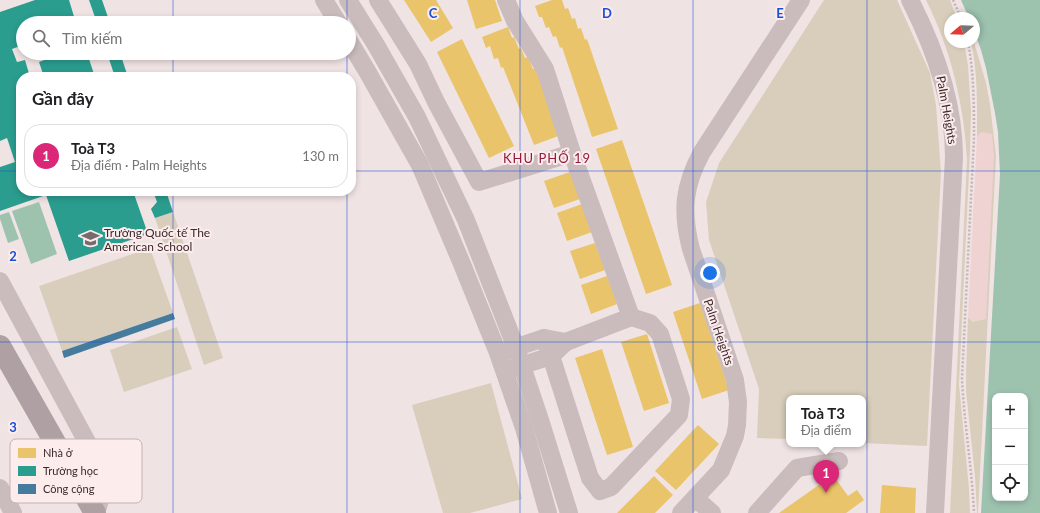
<!DOCTYPE html>
<html lang="vi">
<meta charset="utf-8">
<style>
:root{--surface:#fff;--page:#f6f6f6;--text:#202124;--muted:#757577;--line:#e0e0e0;--accent:#db2777}
body{margin:0;font-family:Lato,sans-serif;background:var(--page);color:var(--text)}
.controls{position:absolute;right:12px;bottom:12px;display:grid;overflow:hidden;border-radius:8px;box-shadow:0 2px 6px #0003}
.controls button{width:36px;height:36px;display:grid;place-items:center;padding:0;border:0;border-bottom:1px solid var(--line);background:var(--surface);color:var(--text);font:20px sans-serif}
.compass{position:absolute;left:944px;top:12px;width:36px;height:36px;border-radius:50%;background:var(--surface);box-shadow:0 2px 6px #0003;rotate:251deg}
.you{position:absolute;left:710px;top:273px;width:14px;height:14px;margin:-10px;border:3px solid #fff;border-radius:50%;background:#1a73e8;box-shadow:0 0 0 6px #1a73e833}
.badge{display:grid;place-items:center;width:26px;height:26px;border-radius:50%;background:var(--accent);color:#fff;font-size:13px;font-weight:700}
.pin{position:absolute;translate:-50% -33px;filter:drop-shadow(0 1px 2px #0008)}
.pin::after{content:'';position:absolute;top:21px;width:14px;height:12px;background:inherit;clip-path:polygon(0 0,100% 0,50% 100%)}
.popup{position:absolute;left:786px;top:395px;width:80px;height:52px;box-sizing:border-box;display:grid;place-content:center;border-radius:8px;background:var(--surface);filter:drop-shadow(0 1px 3px #0005);font-size:13px;white-space:nowrap;color:var(--muted)}
.popup b{font-size:15px;color:var(--text)}
.popup::after{content:'';position:absolute;left:50%;top:100%;margin-left:-8px;border:8px solid transparent;border-top-color:var(--surface)}
.list{margin:0;padding:0;list-style:none}
h2{display:flex;justify-content:space-between;align-items:center;height:52px;margin:0;padding:0 16px;font-size:17px}
h2 small{font-size:13px;font-weight:400;color:var(--muted)}
.list li{display:grid;grid-template-columns:26px 1fr auto;gap:12px;align-items:center;box-sizing:border-box;height:64px;margin:0 8px 8px;padding:0 8px;border:1px solid var(--line);border-radius:16px}
.list b{display:block;font-size:15px;white-space:nowrap}
.list p{margin:0;font-size:13px;white-space:nowrap;color:var(--muted)}
.list em{font-size:13px;font-style:normal;color:var(--muted)}
.icon{flex:none;width:22px;height:22px;fill:none;stroke:currentColor;stroke-width:2;stroke-linecap:round;stroke-linejoin:round}
.map{position:relative;flex:none;width:1040px;height:513px;overflow:hidden}
.search{position:absolute;background:var(--surface);box-shadow:0 2px 6px #0003;left:16px;top:16px;width:340px;height:44px;display:flex;align-items:center;gap:10px;box-sizing:border-box;padding:0 14px;border-radius:22px;color:var(--muted);font-size:15px}
.panel{position:absolute;background:var(--surface);box-shadow:0 2px 6px #0003;left:16px;top:72px;width:340px;height:124px;border-radius:16px}
.map>svg:first-child{display:block}
.green{fill:#d9cebc}
.plaza{fill:#efd2d2}
.water{fill:#9dc3af;fill-rule:evenodd}
.homes{fill:#e9c46a}
.schools{fill:#2a9d8f}
.public{fill:#457b9d}
.lines{fill:none;stroke-linecap:round;stroke-linejoin:round}
.path{stroke:#c2b5b6;stroke-width:2.5;stroke-dasharray:2 2;stroke-linecap:butt}
.minor{stroke:#cabcbd;stroke-width:18}
.major{stroke:#afa1a3;stroke-width:22}
.grid{fill:none;stroke:#1d4ed8;stroke-width:1;stroke-opacity:0.55}
.labels{text-anchor:middle;dominant-baseline:central;stroke-width:4;stroke-linejoin:round;paint-order:stroke}
.street-label{font-size:12px;fill:#3b292d;stroke:#fcecec}
.poi-label{font-size:12px;fill:#3b292d;stroke:#fcecec;text-anchor:start}
.neighbourhood-label{font-size:13px;letter-spacing:1px;fill:#921b3e;stroke:#fcecec}
.key{fill:#fcecec;stroke:#c2b2b3;stroke-width:1}
.key-label{font-size:11px;fill:#3b292d}
.grid-label{font-size:13px;text-anchor:middle;font-weight:bold;fill:#1d4ed8;stroke:#fcecec;stroke-width:4;stroke-linejoin:round;paint-order:stroke}
</style>
<div class="map">
<svg width="1040" height="513" viewBox="0 0 1040 513">
<rect width="100%" height="100%" fill="#f0e3e4"/>
<g class="green">
<path d="M824,0H897L930,73L936,105L941,172L927,446L863,443V398H789V439L757,438L759,389L709,240L706,202L719,163Z"/>
<path d="M926,0H950L957,18H950V42H964L968,66L971,111L970,151L959,384L969,489L970,513H950L967,160C964,104 951,50 926,0Z"/>
<path d="M971,42H974L986,83L990,104L996,156L978,513H977L975,476L966,391V373L968,317L973,322L982,132L977,137C977,106 978,73 971,42Z"/>
<path d="M173,212L223,358L204,365L155,218Z"/>
<path d="M150,248L173,313L62,351L39,286Z"/>
<path d="M177,327L192,369L124,392L110,350Z"/>
<path d="M491,383L522,499L470,513H443L412,405Z"/>
</g>
<path class="plaza" d="M982,132L992,134L994,156L986,319L973,322L968,317L977,137Z"/>
<g class="water">
<path d="M961,0H1040V513H981L1000,174L998,132L995,113L986,68L981,50L974,30V18H969ZM995,396H1025V498H995Z"/>
<path d="M39,202L57,254L31,264L12,211Z"/>
<path d="M9,212L19,239L8,243L0,219V215Z"/>
</g>
<g class="homes">
<path d="M404,0H436L453,28L431,42Z"/>
<path d="M467,0H495L502,21L476,29Z"/>
<path d="M552,0H562L565,9L568,8L572,19L575,18L578,29L581,28L585,40L587,39L618,129L592,137L562,47L560,48L556,36L553,37L549,27L546,28L542,17H539L535,6Z"/>
<path d="M508,27L512,38L514,37L519,49L521,48L525,58L528,57L533,69L535,68L561,135L534,145L503,67L501,68L498,58L494,59L490,46L486,48L482,37Z"/>
<path d="M462,39L514,146L489,158L437,52Z"/>
<path d="M622,140L672,285L646,294L596,149Z"/>
<path d="M570,172L580,199L554,208L544,181Z"/>
<path d="M582,204L592,232L567,241L557,213Z"/>
<path d="M595,243L605,270L580,279L570,251Z"/>
<path d="M607,276L617,304L591,314L581,285Z"/>
<path d="M700,303L729,390L702,399L673,312Z"/>
<path d="M647,334L669,403L644,411L621,342Z"/>
<path d="M602,349L633,447L607,455L575,358Z"/>
<path d="M698,425L719,444L676,490L655,471Z"/>
<path d="M833,475L848,496L857,490L864,500L846,513H779Z"/>
<path d="M654,476L673,495L655,513H617Z"/>
<path d="M882,485L916,488L915,513H880Z"/>
</g>
<g class="schools">
<path d="M35,0H69L76,23H23V45L12,49L17,62L25,60L30,77H21V191H133L148,234L69,261L46,195L0,211V167L15,162L7,138L0,141V12Z"/>
<path d="M89,0H102L110,23H97Z"/>
<path d="M44,53H54L55,55L62,53H87L95,77H44L39,62L47,59Z"/>
<path d="M107,53H120L128,77H115Z"/>
<path d="M153,191H166L173,212L155,218L151,209L157,202Z"/>
</g>
<path class="public" d="M173,313L175,319L64,358L62,351Z"/>
<g class="lines">
<g class="path">
<path d="M953,0L961,18"/>
<path d="M968,42C974,73 974,107 974,138L962,378C964,423 972,468 974,513"/>
</g>
<g class="minor">
<path d="M324,0L338,23"/>
<path d="M348,0L376,45L417,117L466,220L516,348L541,423L569,513"/>
<path d="M378,0L418,64L436,102L479,182L572,153"/>
<path d="M506,0L515,21L545,69L572,153L631,317"/>
<path d="M910,0C935,49 954,102 954,157L935,513"/>
<path d="M349,41L367,71L420,165L462,264L498,353L524,428L548,513"/>
<path d="M0,281L107,479L96,513"/>
<path d="M544,338L551,356L590,478L600,491L611,487L679,415L681,399L660,334L650,323L631,317L566,342"/>
<path d="M505,351L544,338L566,342L551,356L511,369"/>
<path d="M0,488L13,513"/>
<path d="M695,498L712,513"/>
<path d="M681,513L721,470L735,436L737,425L738,402L735,380L691,249C681,211 684,185 702,152L801,0"/>
<path d="M757,513L797,468L839,461"/>
</g>
<path class="major" d="M0,346L95,513"/>
</g>
<path class="grid" d="M173,0V23M347,0V23M520,0V513M693,0V513M867,0V513M173,53V77M347,53V77M0,171H21M351,171H1040M173,191V513M347,191V513M0,342H1040"/>
<defs>
<symbol id="school-bare" viewBox="-9 -9 18 18"><path d="M0-5L7-2L0 1L-7-2ZM-4 1L0 2.5L4 1V4Q0 6-4 4Z" fill="#7a6a6d" stroke="#fcecec" stroke-width="2.5" paint-order="stroke"/></symbol>
</defs>
<g fill-rule="evenodd">
<use href="#school-bare" x="78" y="226" width="25" height="25"/>
</g>
<g class="labels">
<g class="street-label">
<text transform="translate(947 110) rotate(80)">Palm Heights</text>
<text transform="translate(719 332) rotate(71)">Palm Heights</text>
</g>
<g class="poi-label">
<text x="104" y="232">Trường Quốc tế The<tspan x="104" dy="14">American School</tspan></text>
</g>
<g class="neighbourhood-label">
<text x="547" y="158">KHU PHỐ 19</text>
</g>
</g>
<rect x="10" y="439" width="132" height="64" rx="6" class="key"/>
<rect x="18" y="448" width="18" height="10" fill="#e9c46a"/>
<rect x="18" y="466" width="18" height="10" fill="#2a9d8f"/>
<rect x="18" y="484" width="18" height="10" fill="#457b9d"/>
<g class="key-label">
<text x="43" y="457">Nhà ở</text>
<text x="43" y="475">Trường học</text>
<text x="43" y="493">Công cộng</text>
</g>
<g class="grid-label">
<text x="433" y="18">C</text>
<text x="607" y="18">D</text>
<text x="780" y="18">E</text>
<text x="13" y="261">2</text>
<text x="13" y="432">3</text>
</g>
</svg>
<div class="controls">
<button>+</button>
<button>−</button>
<button><svg class="icon" aria-label="locate" viewBox="0 0 24 24"><circle cx="12" cy="12" r="6"/><path d="M12 2v4M12 18v4M2 12h4M18 12h4"/></svg></button>
</div>
<svg class="compass" viewBox="-18 -18 36 36"><path d="M0-13l5 13h-10z" fill="#e53935"/><path d="M0 13l5-13h-10z" fill="#757577"/></svg>
<div class="you"></div>
<div class="pin badge" style="left:826px;top:493px">1</div>
<div class="popup"><b>Toà T3</b>Địa điểm</div>
<div class="search"><svg class="icon" aria-label="search" viewBox="0 0 24 24"><circle cx="10" cy="10" r="6"/><path d="M15 15l6 6"/></svg>Tìm kiếm</div>
<section class="panel">
<h2>Gần đây<small></small></h2>
<ul class="list">
<li><span class="badge">1</span><div><b>Toà T3</b><p>Địa điểm · Palm Heights</p></div><em>130 m</em></li>
</ul>
</section>
</div>
